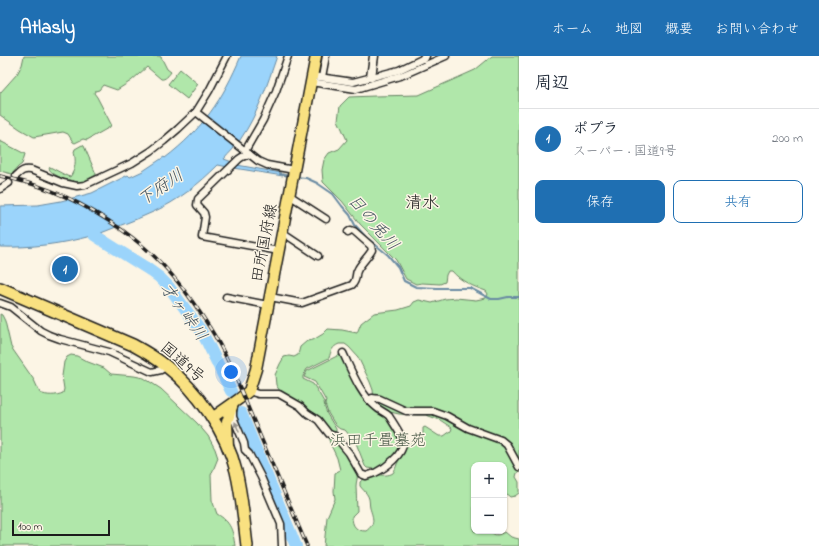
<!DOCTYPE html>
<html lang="ja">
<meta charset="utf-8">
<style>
:root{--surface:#fff;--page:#f2f2f3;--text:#1f2937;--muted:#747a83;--line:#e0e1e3;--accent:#1f6fb2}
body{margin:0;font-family:"Indie Flower","Klee One",sans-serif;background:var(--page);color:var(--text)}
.controls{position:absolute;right:12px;bottom:12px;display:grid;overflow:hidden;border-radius:8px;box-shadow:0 1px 3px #0004}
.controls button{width:36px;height:36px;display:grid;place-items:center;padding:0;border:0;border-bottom:1px solid var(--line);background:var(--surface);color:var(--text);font:20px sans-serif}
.scale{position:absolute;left:12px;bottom:10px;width:98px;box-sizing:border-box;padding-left:4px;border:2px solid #1c1c1c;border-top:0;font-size:11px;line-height:14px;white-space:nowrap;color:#1c1c1c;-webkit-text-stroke:3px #fcf5e5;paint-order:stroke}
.you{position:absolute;left:231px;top:316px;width:14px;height:14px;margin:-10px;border:3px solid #fff;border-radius:50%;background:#1a73e8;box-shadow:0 0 0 6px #1a73e833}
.badge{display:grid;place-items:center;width:26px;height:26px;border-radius:50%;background:var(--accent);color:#fff;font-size:13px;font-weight:700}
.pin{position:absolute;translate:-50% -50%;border:2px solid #fff;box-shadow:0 1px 4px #0006}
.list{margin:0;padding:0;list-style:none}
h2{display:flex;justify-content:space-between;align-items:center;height:52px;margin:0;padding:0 16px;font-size:17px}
h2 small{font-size:13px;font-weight:400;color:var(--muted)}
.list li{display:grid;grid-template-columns:26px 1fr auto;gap:12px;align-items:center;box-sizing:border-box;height:60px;padding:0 16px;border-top:1px solid var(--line)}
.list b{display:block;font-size:15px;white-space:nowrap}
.list p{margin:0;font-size:13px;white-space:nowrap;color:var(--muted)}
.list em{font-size:13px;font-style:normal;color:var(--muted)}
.actions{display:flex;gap:8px;padding:12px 16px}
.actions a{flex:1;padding:9px 0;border:1px solid var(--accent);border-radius:8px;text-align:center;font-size:14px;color:var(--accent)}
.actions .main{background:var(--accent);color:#fff}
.map{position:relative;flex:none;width:519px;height:490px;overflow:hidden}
header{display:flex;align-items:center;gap:24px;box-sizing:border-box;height:56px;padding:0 20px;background:var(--accent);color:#fff}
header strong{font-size:19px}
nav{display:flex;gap:22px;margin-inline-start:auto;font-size:14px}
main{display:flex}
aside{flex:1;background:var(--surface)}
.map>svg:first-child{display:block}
.green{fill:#b0e7aa;stroke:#668263;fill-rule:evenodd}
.water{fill:#9bd4fb;stroke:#688aa2}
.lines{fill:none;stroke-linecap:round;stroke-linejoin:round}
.stream{stroke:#688aa2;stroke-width:2}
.river{stroke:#9bd4fb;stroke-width:12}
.minor-casing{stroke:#1c1c1c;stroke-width:9}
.tertiary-casing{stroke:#1c1c1c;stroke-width:11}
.primary-casing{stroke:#1c1c1c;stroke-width:13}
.trunk-casing{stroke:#1c1c1c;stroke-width:14}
.minor{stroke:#fcf5e5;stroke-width:6}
.tertiary{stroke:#fcf5e5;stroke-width:8}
.primary{stroke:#f9e181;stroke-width:10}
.trunk{stroke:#f9e181;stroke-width:11}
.rail-casing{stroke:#1c1c1c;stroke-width:3.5}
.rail{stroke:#fcf5e5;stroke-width:2;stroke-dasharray:6;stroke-linecap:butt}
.oneway{fill:#97938b}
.labels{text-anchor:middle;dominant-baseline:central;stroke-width:3;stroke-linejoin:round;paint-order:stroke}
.street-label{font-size:16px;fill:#1c1c1c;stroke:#fcf5e5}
.park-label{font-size:16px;fill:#485947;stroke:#fcf5e5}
.water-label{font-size:17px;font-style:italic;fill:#42535f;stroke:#fcf5e5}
.neighbourhood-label{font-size:17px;fill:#1c1c1c;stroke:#fcf5e5}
</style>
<header>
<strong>Atlasly</strong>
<nav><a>ホーム</a><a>地図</a><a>概要</a><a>お問い合わせ</a></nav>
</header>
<main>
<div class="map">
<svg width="519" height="490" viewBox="0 0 519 490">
<rect width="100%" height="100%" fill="#fcf5e5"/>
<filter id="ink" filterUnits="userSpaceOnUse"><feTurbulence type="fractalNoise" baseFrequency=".025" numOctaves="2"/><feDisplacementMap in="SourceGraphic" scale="8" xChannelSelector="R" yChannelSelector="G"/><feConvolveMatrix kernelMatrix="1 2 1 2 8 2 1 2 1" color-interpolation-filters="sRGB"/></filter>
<g filter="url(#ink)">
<g class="green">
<path d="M24,0H159L161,1L167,13L171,16C169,19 165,24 161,23L147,11L131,25L117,34L103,29L99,34L95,35L94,37L97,41L111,68L110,71L87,84L83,83L75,87L73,86L68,78L63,76L34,81L20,73L0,59V37L17,18L22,9Z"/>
<path d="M492,0H519V416L517,417L516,421L519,426V437L515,440L510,441L504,436V409H474V475H490C496,481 498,479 505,476L511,481L519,483V490H324L327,461L335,443L334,435L335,417L340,414L337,402L330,387L324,368L318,359L307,354L280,335L276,329L275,319L280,308L284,301L289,300L294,301L298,299L300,291L307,285L313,284L323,278L328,273L342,274L357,277L361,267L374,257L398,254L411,250L414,246L419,244L432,247L445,243L456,242L476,244L486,242L488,238L486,235C474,231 460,225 452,215H448L446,219L445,226L440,228L422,227L416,228L406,223L396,204L360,168L342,145L323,126L322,114L324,104L329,97L339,93L347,84L338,64L340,50L349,41L375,40L419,39L475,14ZM339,288H345L349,291L358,301L370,326L373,334L374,344L381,351L390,356L399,358L417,359H426L440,364L452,372L451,375L444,380H439L425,371L423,372V377L421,382C405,384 403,396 397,408C396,411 395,414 393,417C388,420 383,419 378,419C372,420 364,422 360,426V430C362,433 366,436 368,440C370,444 369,448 370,452C373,462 376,468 366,475C356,475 352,470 352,460L357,455C357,447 356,438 356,430C356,426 358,422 357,418C356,408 339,389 332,383C332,379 332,378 336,376V373L327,358L325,352L324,346L317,334L313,328L303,323V320L307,313L329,302C331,295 332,291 339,288Z"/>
<path d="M180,13L198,28L187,43L168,28Z"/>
<path d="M0,85L25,98L22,108L18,111L12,118L0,115Z"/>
<path d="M82,89L84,90L96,118V119C91,121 86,125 81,126C73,128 53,120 49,113L50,111L67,120L70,121C76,113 76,104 74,96L75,93Z"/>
<path d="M0,258L2,259L5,265L11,291L34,324L40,337C47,340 56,340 63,337L64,333L62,320L64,306L67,301L71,299L77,300L88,306L104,312L111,318L134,320L144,322L161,333L197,367L208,380L215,393L218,402L214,412L211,419L212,444L217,458C231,466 233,475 235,490H0Z"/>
<path d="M339,299H340L362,336L387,359L401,383V389L395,400L383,409L374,413L367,412L365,410L356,387L345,374L340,373L336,370L328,357L325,348L326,345L315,326L304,321L307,315Z"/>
</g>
<g class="water">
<path d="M241,0H277C267,29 258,58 240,84C236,91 229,97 224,103L232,106L228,111L218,109C199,128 178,145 153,156C136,164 118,170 101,177L110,183L106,189L91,180C61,188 31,192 0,191V150L38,149L61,145L92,137L128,119L130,121L143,115L164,101L165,102C202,74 223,43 241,0Z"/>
<path d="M237,109L281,117L283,120L234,112Z"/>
</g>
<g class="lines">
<g class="stream">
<path d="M280,118L289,120"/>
<path d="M296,121L306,122L317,127L333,138L342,150L350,159L355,169L366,181L388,199L398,211L404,225L416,231L437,232H470L491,243H499L508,241H519"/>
</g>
<g class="river">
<path d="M94,179L148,213L159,221L169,231L200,273L208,288L231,335"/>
<path d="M241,357L296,490"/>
</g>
<defs>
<g id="minor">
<path d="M312,20L353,26L399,14L424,2"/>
<path d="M322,21L326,0"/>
<path d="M311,26L356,33L403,19L446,0"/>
<path d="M196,56L258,105L267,109L294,114"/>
<path d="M245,95L263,64L276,35L288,0"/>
<path d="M249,98L242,101L239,103L198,143L197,149L204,157L205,161L202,181L279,195"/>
<path d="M16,120C21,115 24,113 31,114L63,127L77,130L85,129L132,107L151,95L164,85L178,73L196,56L209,35L227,0"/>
<path d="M0,133L9,127"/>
<path d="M289,139L326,163"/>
<path d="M282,176L318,200"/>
<path d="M226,241L268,249"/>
<path d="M270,241L302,247L352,229C358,223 354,219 358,213C362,206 368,201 372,194L371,190L354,175L351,174L348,176"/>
<path d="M0,247L11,251L41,275L49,279L60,283L109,296L152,316L161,314L166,310"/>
<path d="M249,335L258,338H279L300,350L307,357L318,364L329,378L335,380L349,397L361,418L366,420C369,419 372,418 375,417C385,412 405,398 403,385C403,381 392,365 389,360C385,356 380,355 376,351C360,338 352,316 343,297"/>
<path d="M369,344L372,342L380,343L406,355H433L447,360L468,372L501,384L507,389L519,411"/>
<path d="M233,355V361L244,387L245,394L249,398L261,421L281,468L282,490"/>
</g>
<g id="tertiary">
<path d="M424,2L425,0"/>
<path d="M371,21L374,0"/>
</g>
<g id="primary">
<path d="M212,362L239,343L249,335L256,313L316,0"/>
<path d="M228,391L227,366L233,348"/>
</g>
<path id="trunk" d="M0,232L133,289C144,295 156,302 166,310C197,334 227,377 236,415C242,440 244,465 247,490"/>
</defs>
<use href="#minor" class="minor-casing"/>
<use href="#tertiary" class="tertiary-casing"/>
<use href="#primary" class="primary-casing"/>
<use href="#trunk" class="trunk-casing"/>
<use href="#minor" class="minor"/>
<use href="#tertiary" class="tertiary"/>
<use href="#primary" class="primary"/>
<use href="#trunk" class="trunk"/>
<defs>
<path id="rail" d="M0,120C13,123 26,126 38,130C75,142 116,167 145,192C171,214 192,243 210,272C229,302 242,337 256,370C273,410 290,450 307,490"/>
</defs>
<use href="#rail" class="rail-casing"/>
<use href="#rail" class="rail"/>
</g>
<defs><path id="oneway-solid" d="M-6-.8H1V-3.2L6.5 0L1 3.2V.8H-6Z"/></defs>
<use class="oneway" href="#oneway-solid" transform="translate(237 371) rotate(-112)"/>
</g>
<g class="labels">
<g class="street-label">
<text transform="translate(265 187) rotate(-79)">田所国府線</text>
<text transform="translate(182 307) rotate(41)">国道9号</text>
</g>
<g class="park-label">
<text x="378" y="385">浜田千畳墓苑</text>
</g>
<g class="water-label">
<text transform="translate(161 132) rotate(-34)">下府川</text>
<text transform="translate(373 167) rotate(49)">日の兎川</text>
<text transform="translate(183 256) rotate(54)">才ヶ峠川</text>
</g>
<g class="neighbourhood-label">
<text x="422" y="147">清水</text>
</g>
</g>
</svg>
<div class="controls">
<button>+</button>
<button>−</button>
</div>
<div class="scale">100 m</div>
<div class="you"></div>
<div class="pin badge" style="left:65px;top:213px">1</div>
</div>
<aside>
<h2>周辺<small></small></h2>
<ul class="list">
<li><span class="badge">1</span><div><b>ポプラ</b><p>スーパー · 国道9号</p></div><em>200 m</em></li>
</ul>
<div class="actions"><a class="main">保存</a><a>共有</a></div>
</aside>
</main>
